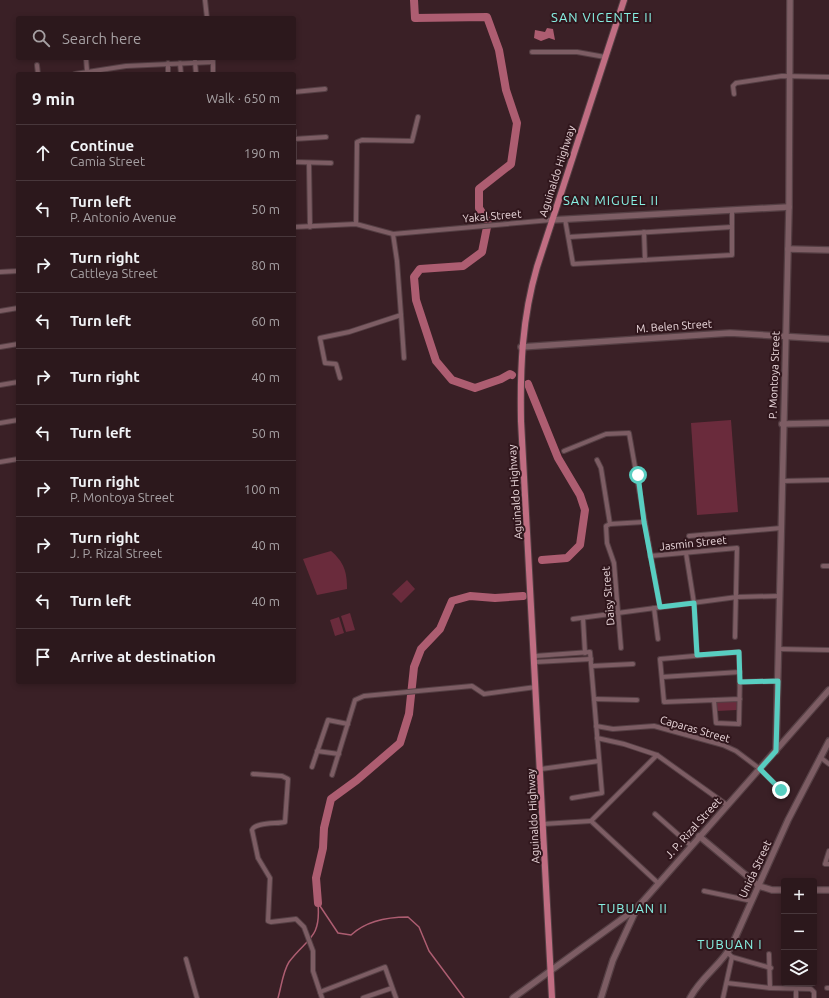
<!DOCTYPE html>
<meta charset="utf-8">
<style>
:root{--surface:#2c181c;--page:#342125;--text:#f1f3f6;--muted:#a6a0a3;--line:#48373b}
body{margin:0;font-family:Ubuntu,sans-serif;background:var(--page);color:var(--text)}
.controls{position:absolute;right:12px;bottom:12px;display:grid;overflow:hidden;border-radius:4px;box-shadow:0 2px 6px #0003}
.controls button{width:36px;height:36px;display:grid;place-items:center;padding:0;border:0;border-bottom:1px solid var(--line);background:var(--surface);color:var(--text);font:20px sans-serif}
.stop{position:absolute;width:12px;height:12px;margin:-9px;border:3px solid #58cec1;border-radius:50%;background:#fff}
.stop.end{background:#58cec1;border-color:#fff;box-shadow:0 1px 4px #0008}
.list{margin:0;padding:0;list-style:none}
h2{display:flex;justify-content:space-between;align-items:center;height:52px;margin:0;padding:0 16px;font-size:17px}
h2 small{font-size:13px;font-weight:400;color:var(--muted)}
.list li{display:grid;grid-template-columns:26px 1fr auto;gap:12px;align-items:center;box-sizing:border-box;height:56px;padding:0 16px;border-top:1px solid var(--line)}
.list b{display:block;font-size:15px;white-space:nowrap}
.list p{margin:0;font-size:13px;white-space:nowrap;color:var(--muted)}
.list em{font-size:13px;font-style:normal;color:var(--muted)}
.icon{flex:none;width:22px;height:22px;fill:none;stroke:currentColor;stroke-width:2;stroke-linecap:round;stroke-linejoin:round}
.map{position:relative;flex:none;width:829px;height:998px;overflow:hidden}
.search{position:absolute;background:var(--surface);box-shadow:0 2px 6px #0003;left:16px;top:16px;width:280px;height:44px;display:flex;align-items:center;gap:10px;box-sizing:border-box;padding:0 14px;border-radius:4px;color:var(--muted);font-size:15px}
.panel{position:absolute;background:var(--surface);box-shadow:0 2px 6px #0003;left:16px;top:72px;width:280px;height:612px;border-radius:4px}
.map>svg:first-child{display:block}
.green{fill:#6a2b3c}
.water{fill:#ad5d71}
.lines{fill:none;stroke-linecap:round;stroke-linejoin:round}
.stream{stroke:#ad5d71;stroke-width:1.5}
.river{stroke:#ad5d71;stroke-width:8}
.street-casing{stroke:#553f44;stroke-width:6}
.secondary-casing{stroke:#553f44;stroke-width:8}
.primary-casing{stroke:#553f44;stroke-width:8}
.street{stroke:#7d5d64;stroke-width:4}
.secondary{stroke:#7d5d64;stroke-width:5.5}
.primary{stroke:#c06d82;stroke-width:6}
.route{stroke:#58cec1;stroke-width:5}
.labels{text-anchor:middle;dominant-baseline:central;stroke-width:4;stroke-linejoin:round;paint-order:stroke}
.street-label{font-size:11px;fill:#ead7db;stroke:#30161c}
.quarter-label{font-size:13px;letter-spacing:1px;fill:#87f0e3;stroke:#30161c}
</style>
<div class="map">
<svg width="829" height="998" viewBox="0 0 829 998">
<rect width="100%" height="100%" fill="#3a2026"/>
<g class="green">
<path d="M731,420L738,512L697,515L691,423Z"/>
<path d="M331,551C344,562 347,572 347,589L317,595L303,559Z"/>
<path d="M407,580L415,589L401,603L392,594Z"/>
<path d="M350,613L355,630L346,632L341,616Z"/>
<path d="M339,617L344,633L335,636L330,620Z"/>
<path d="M737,701V710L717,711V702Z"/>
</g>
<path class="water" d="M547,28L553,29L555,40L549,38L541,41L534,38L535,30L545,32Z"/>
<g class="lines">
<g class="stream">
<path d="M318,903L338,933L351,935C366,921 389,917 408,917L419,927L429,951L464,998"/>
<path d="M278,998C281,988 283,971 289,962C307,938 321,939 318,904"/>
</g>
<g class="river">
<path d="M414,0L415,18L487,17L499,50L506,90L517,123L511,164L479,189V208L488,222L482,252L463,266L420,269L414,277L416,300L436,361L452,380L475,388L501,379L510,374L512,375"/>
<path d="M528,384L558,458L580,495L585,510L580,545L567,558L542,560"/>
<path d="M318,903L316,878L323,848L324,828L331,799L357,780L400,743L409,714L414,667L421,649L440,629L452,601L470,596L495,598L523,596"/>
</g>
<defs>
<g id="street">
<path d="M205,0L207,18"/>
<path d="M532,52H577L605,57"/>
<path d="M86,58L87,71"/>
<path d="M195,61L196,74"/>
<path d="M213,62V74"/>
<path d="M168,63V74"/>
<path d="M180,63L181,74"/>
<path d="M37,65L38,74"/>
<path d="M75,74L126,66L213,62L212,58"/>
<path d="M294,92L325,89"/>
<path d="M734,94L733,86L736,83L782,76L829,77"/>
<path d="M294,131V162"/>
<path d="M294,139L326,137"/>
<path d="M295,162L331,163"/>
<path d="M309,163L310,227"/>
<path d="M565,219L573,264L732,255V211"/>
<path d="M356,224L357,142L362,140L412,141L418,117"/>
<path d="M294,227L356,224L393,234L551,220"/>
<path d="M644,232L645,260"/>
<path d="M569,237L732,227"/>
<path d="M0,272L18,271"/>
<path d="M0,311L18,308"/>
<path d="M401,315L404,358"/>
<path d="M0,347L18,344"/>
<path d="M340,378L336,364L325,363L320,338L349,332L401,315L397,261L393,234"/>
<path d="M0,385L18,382"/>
<path d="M0,423L18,420"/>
<path d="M564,451L606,434L629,433L660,607"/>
<path d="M597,460L601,468L610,524"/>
<path d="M0,462L18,459"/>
<path d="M782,481L829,480"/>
<path d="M689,536L781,528"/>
<path d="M686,553L694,603L697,655"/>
<path d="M650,556L737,548L735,637"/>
<path d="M823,566H829"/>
<path d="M654,608L658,639"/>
<path d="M583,618L585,653"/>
<path d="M573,619L737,597L780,596"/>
<path d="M621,648L614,563L607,543L606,526L610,524L644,522"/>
<path d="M778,649L829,650"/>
<path d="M535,656L590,652L602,793L572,798"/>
<path d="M535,662L591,659"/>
<path d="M592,666L633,664"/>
<path d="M662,677L740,672"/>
<path d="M740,682L778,681"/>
<path d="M594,699L637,700"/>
<path d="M714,700L716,723L739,724C740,700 740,676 739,652L660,659L664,702L740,699"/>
<path d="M596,726L613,729L654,726L723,745L736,751L760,769L781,790"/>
<path d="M597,738L624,744L657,755L727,805"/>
<path d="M317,751L339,754"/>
<path d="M820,757L829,764"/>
<path d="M312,767L328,720L348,724"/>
<path d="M541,769L599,761"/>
<path d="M253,774L282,776L288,779L285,822C277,824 255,822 252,830L258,858L270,878L268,921L271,922L296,919L304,927L313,951V971L322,998"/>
<path d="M332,775L355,700L364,696L472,686L484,694L536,687"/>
<path d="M655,814L690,845"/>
<path d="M591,821L657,755"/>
<path d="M591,821L658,883"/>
<path d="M543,824L591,821"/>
<path d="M829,851L825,864H829"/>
<path d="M704,891L752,901"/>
<path d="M728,953L732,957L771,968"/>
<path d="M769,954L770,988"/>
<path d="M186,959L197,998"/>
<path d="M727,983L770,988L811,989L814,992V998"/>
<path d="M827,988H829"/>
<path d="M796,989V998"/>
<path d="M320,992L385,967L396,998"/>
<path d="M363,998L392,988"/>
<path d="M723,998L732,957"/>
</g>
<g id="secondary">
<path d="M551,220L789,207"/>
<path d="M788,249L829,250"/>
<path d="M521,347L730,333L829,339"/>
<path d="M782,424L829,423"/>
<path d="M776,751L789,207L790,0"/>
<path d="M699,836L759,886L772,890H784"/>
<path d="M814,890H829"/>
<path d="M513,998L637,908"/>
<path d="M601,998L613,960L637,908L829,690"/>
<path d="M690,998C701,977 721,965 732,945L788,820L829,741"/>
</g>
<path id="primary" d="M552,998L521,421C520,368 522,318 537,267L624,0"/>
</defs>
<use href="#street" class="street-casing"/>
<use href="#secondary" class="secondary-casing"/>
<use href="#primary" class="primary-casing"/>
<use href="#street" class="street"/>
<use href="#secondary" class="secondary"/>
<use href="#primary" class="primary"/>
</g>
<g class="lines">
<path class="route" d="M638,475L644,522L660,607L694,603L697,655L739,652L740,682L778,681L776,751L760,769L781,790"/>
</g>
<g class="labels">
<g class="street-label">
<text transform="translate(557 171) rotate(-72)">Aguinaldo Highway</text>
<text transform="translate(492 216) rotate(-5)">Yakal Street</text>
<text transform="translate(674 326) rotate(-4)">M. Belen Street</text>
<text transform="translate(774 375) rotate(-88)">P. Montoya Street</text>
<text transform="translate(515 492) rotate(-94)">Aguinaldo Highway</text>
<text transform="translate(693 543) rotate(-6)">Jasmin Street</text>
<text transform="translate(608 596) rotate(-95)">Daisy Street</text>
<text transform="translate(695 729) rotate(16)">Caparas Street</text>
<text transform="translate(533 816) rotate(-93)">Aguinaldo Highway</text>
<text transform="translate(693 828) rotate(-48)">J. P. Rizal Street</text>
<text transform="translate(755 869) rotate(-65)">Unida Street</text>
</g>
<g class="quarter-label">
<text x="602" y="17">SAN VICENTE II</text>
<text x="611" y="200">SAN MIGUEL II</text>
<text x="633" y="908">TUBUAN II</text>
<text x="730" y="944">TUBUAN I</text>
</g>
</g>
</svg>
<div class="controls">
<button>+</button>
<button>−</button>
<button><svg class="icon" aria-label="layers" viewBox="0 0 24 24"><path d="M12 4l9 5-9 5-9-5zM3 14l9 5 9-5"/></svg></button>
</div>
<div class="stop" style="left:638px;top:475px"></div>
<div class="stop end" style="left:781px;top:790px"></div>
<div class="search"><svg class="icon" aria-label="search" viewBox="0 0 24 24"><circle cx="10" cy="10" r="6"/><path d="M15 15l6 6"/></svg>Search here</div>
<section class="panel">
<h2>9 min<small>Walk · 650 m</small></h2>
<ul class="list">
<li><svg class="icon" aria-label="ahead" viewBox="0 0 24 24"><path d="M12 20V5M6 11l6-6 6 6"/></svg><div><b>Continue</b><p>Camia Street</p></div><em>190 m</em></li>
<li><svg class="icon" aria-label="left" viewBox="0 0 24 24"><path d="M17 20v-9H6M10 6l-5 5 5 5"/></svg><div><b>Turn left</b><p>P. Antonio Avenue</p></div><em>50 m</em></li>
<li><svg class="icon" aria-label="right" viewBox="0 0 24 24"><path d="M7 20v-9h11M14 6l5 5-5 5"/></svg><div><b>Turn right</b><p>Cattleya Street</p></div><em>80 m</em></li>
<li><svg class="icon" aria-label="left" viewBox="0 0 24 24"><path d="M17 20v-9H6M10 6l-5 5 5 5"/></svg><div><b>Turn left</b></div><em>60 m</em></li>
<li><svg class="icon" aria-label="right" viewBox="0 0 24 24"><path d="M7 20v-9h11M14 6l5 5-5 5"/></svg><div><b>Turn right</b></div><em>40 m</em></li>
<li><svg class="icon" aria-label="left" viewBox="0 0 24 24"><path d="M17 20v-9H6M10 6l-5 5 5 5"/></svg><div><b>Turn left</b></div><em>50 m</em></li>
<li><svg class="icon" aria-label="right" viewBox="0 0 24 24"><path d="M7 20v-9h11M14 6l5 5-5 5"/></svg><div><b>Turn right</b><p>P. Montoya Street</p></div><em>100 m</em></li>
<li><svg class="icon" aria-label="right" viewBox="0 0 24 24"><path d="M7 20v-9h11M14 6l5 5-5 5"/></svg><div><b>Turn right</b><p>J. P. Rizal Street</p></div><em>40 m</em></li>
<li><svg class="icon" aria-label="left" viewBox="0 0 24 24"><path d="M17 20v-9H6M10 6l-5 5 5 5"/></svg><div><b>Turn left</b></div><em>40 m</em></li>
<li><svg class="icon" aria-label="arrive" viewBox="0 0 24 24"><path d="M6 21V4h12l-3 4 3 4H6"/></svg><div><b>Arrive at destination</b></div></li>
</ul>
</section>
</div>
